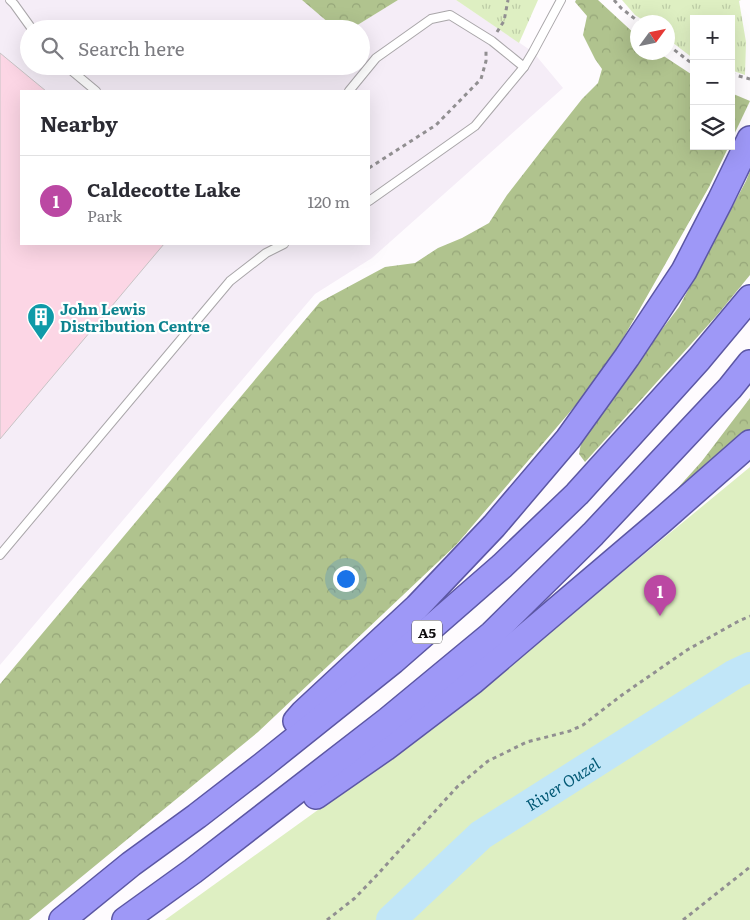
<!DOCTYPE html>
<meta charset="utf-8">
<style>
:root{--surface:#fff;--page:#f7f7f7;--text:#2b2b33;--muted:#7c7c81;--line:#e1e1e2;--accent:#bb48a3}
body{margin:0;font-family:Literata,serif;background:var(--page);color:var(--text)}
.controls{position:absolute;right:15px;top:15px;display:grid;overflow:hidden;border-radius:0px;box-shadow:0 5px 20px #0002}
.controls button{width:45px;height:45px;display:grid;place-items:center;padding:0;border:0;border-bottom:1px solid var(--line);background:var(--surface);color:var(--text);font:25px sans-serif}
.compass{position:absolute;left:630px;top:15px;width:45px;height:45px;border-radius:50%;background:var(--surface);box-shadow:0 5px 20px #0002;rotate:57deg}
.you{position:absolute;left:345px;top:578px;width:18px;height:18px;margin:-12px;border:4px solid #fff;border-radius:50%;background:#1a73e8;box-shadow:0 0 0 8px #1a73e833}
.badge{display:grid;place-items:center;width:32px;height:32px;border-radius:50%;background:var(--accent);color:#fff;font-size:16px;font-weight:700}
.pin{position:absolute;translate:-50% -41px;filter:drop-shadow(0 1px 2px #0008)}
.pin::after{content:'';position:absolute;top:26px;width:18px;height:15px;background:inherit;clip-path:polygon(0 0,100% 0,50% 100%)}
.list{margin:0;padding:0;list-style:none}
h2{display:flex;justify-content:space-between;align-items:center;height:65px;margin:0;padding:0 20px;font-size:21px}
h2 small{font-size:16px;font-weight:400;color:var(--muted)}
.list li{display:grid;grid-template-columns:32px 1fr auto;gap:15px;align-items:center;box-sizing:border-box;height:90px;padding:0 20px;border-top:1px solid var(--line)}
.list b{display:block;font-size:19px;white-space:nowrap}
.list p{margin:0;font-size:16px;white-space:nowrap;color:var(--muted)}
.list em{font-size:16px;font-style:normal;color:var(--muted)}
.icon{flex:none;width:28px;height:28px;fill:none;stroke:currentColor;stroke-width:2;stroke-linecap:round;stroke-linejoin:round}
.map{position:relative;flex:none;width:750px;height:920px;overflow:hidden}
.search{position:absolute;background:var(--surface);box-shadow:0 5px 20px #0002;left:20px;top:20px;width:350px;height:55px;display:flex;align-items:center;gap:12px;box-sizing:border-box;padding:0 18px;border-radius:28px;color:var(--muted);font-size:19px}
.panel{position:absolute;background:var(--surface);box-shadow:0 5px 20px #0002;left:20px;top:90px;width:350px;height:155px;border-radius:0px}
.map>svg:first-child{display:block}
.built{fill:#f5edf7;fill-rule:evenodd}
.grass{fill:url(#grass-tufts)}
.forest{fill:url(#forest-crowns)}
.park{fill:#deefc2}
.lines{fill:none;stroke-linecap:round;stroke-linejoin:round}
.river{stroke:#c1e6f8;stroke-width:30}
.building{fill:#fcd6e5;stroke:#c8c3c5}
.service-casing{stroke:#a9a6a9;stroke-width:10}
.trunk-casing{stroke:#5c57a4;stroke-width:28}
.path{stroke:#918f91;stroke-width:3;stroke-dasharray:4 4;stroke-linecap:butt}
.service{stroke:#fff;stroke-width:8}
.trunk{stroke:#9e98f7;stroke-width:25}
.labels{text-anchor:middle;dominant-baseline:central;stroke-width:4.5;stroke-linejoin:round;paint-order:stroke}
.shield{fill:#fff;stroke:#575657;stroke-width:1}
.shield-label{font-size:14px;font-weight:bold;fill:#0f0e0f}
.culture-label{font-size:15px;font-weight:bold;fill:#0d838f;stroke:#fff;text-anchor:start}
.water-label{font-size:16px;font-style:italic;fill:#035a76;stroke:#fff}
</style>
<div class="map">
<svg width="750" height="920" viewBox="0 0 750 920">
<defs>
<pattern id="grass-tufts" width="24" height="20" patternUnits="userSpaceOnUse" patternTransform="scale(1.25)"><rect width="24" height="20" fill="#deefc2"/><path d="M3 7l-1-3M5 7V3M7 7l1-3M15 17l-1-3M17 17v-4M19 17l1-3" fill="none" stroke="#bdcca6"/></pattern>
<pattern id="forest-crowns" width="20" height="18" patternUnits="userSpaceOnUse" patternTransform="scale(1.25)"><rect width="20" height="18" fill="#b0c38e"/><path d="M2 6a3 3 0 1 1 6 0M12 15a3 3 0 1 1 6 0" fill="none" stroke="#96a679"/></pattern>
</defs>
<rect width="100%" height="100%" fill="#fefbfe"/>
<path class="built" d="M0,0H302L336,29H29V66H361V29H351L398,0H456L533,52L563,88L372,258L315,294L0,665ZM21,91H369V244H21Z"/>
<g class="grass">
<path d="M456,0H538L519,43Z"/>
<path d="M622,0H741L739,1L746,42L745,75L731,70V19H694V59L668,39V22H646L635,15Z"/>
</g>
<g class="forest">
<path d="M302,0H398L351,29H336Z"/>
<path d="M576,0H598L637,36L638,52L659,53L694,76V146H729L709,187L604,372L456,545L258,732L29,920H0V684L320,302L385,267L415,263L438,248L462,238L489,223L507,195L552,137L582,99L598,83L602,69L595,59L583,35L587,16L575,2Z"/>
<path d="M731,93L750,101L731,141Z"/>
<path d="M750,171V275L718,314L585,462L579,454L583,433L679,307L746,181Z"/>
<path d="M750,398V429L667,500L702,461Z"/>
</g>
<path class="park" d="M750,467V920H165L347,789L465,702Z"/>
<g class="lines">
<path class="river" id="s1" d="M391,920L481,835L735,674L750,667"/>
</g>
<path class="building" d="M0,53L46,91H21V244H164L0,439Z"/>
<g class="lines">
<defs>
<g id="service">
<path d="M10,0L14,4L32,29"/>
<path d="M66,66L96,91"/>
<path d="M349,91L376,58L431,19L450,15L492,41L524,67"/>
<path d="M369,201L475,126L524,67L533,52L561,0"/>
<path d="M0,555L230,281L266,253L284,244"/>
</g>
<g id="trunk">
<path d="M296,721L303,713L417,607L494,526L568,439L627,357L684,271L720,201L750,139"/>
<path d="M316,796L385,748L473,681L660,522L750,443"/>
<path d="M62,920L131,864L197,816L263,765L393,661L502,566L577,494L699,359L750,298"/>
<path d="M125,920L193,871L388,720L492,634L593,534L730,388L750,363"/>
</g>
</defs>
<use href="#service" class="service-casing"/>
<use href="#trunk" class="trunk-casing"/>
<g class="path">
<path d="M614,0L621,8L639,22"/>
<path d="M497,32L504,21L508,0"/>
<path d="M668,45L694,65"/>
<path d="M731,74L750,79"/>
<path d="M369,168L436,125L481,79L486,61V50"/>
<path d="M327,920L355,898L377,875L457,787L488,761L527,742L570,731L583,725L622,695L687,650L737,622L750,616"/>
<path d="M683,920L750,867"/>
</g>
<use href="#service" class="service"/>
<use href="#trunk" class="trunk"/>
</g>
<defs>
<symbol id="building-pin" viewBox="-11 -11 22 30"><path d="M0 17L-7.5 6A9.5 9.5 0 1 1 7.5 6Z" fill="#0f9aa8" stroke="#fff"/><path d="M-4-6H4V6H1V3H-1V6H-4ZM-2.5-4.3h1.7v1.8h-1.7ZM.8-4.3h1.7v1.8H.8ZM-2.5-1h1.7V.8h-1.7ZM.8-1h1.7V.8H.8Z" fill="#fff"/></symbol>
</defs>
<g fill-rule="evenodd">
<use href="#building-pin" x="25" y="301" width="32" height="43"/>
</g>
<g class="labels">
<rect class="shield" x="412" y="620.5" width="30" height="23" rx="4"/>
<g class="shield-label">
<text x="427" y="632">A5</text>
</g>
<g class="culture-label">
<text x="60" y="308">John Lewis<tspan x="60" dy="17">Distribution Centre</tspan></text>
</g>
<g class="water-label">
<text stroke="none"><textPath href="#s1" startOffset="220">River Ouzel</textPath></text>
</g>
</g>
</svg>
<div class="controls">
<button>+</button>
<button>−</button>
<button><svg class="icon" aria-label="layers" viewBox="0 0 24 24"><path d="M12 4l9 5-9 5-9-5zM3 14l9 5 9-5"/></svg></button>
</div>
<svg class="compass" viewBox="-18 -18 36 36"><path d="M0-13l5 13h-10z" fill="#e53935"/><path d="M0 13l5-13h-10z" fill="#7c7c81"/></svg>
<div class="you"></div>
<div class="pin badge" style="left:660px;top:616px">1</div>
<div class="search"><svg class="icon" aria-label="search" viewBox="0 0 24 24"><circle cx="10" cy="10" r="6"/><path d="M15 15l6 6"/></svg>Search here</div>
<section class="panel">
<h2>Nearby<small></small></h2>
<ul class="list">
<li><span class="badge">1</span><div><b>Caldecotte Lake</b><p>Park</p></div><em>120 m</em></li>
</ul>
</section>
</div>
